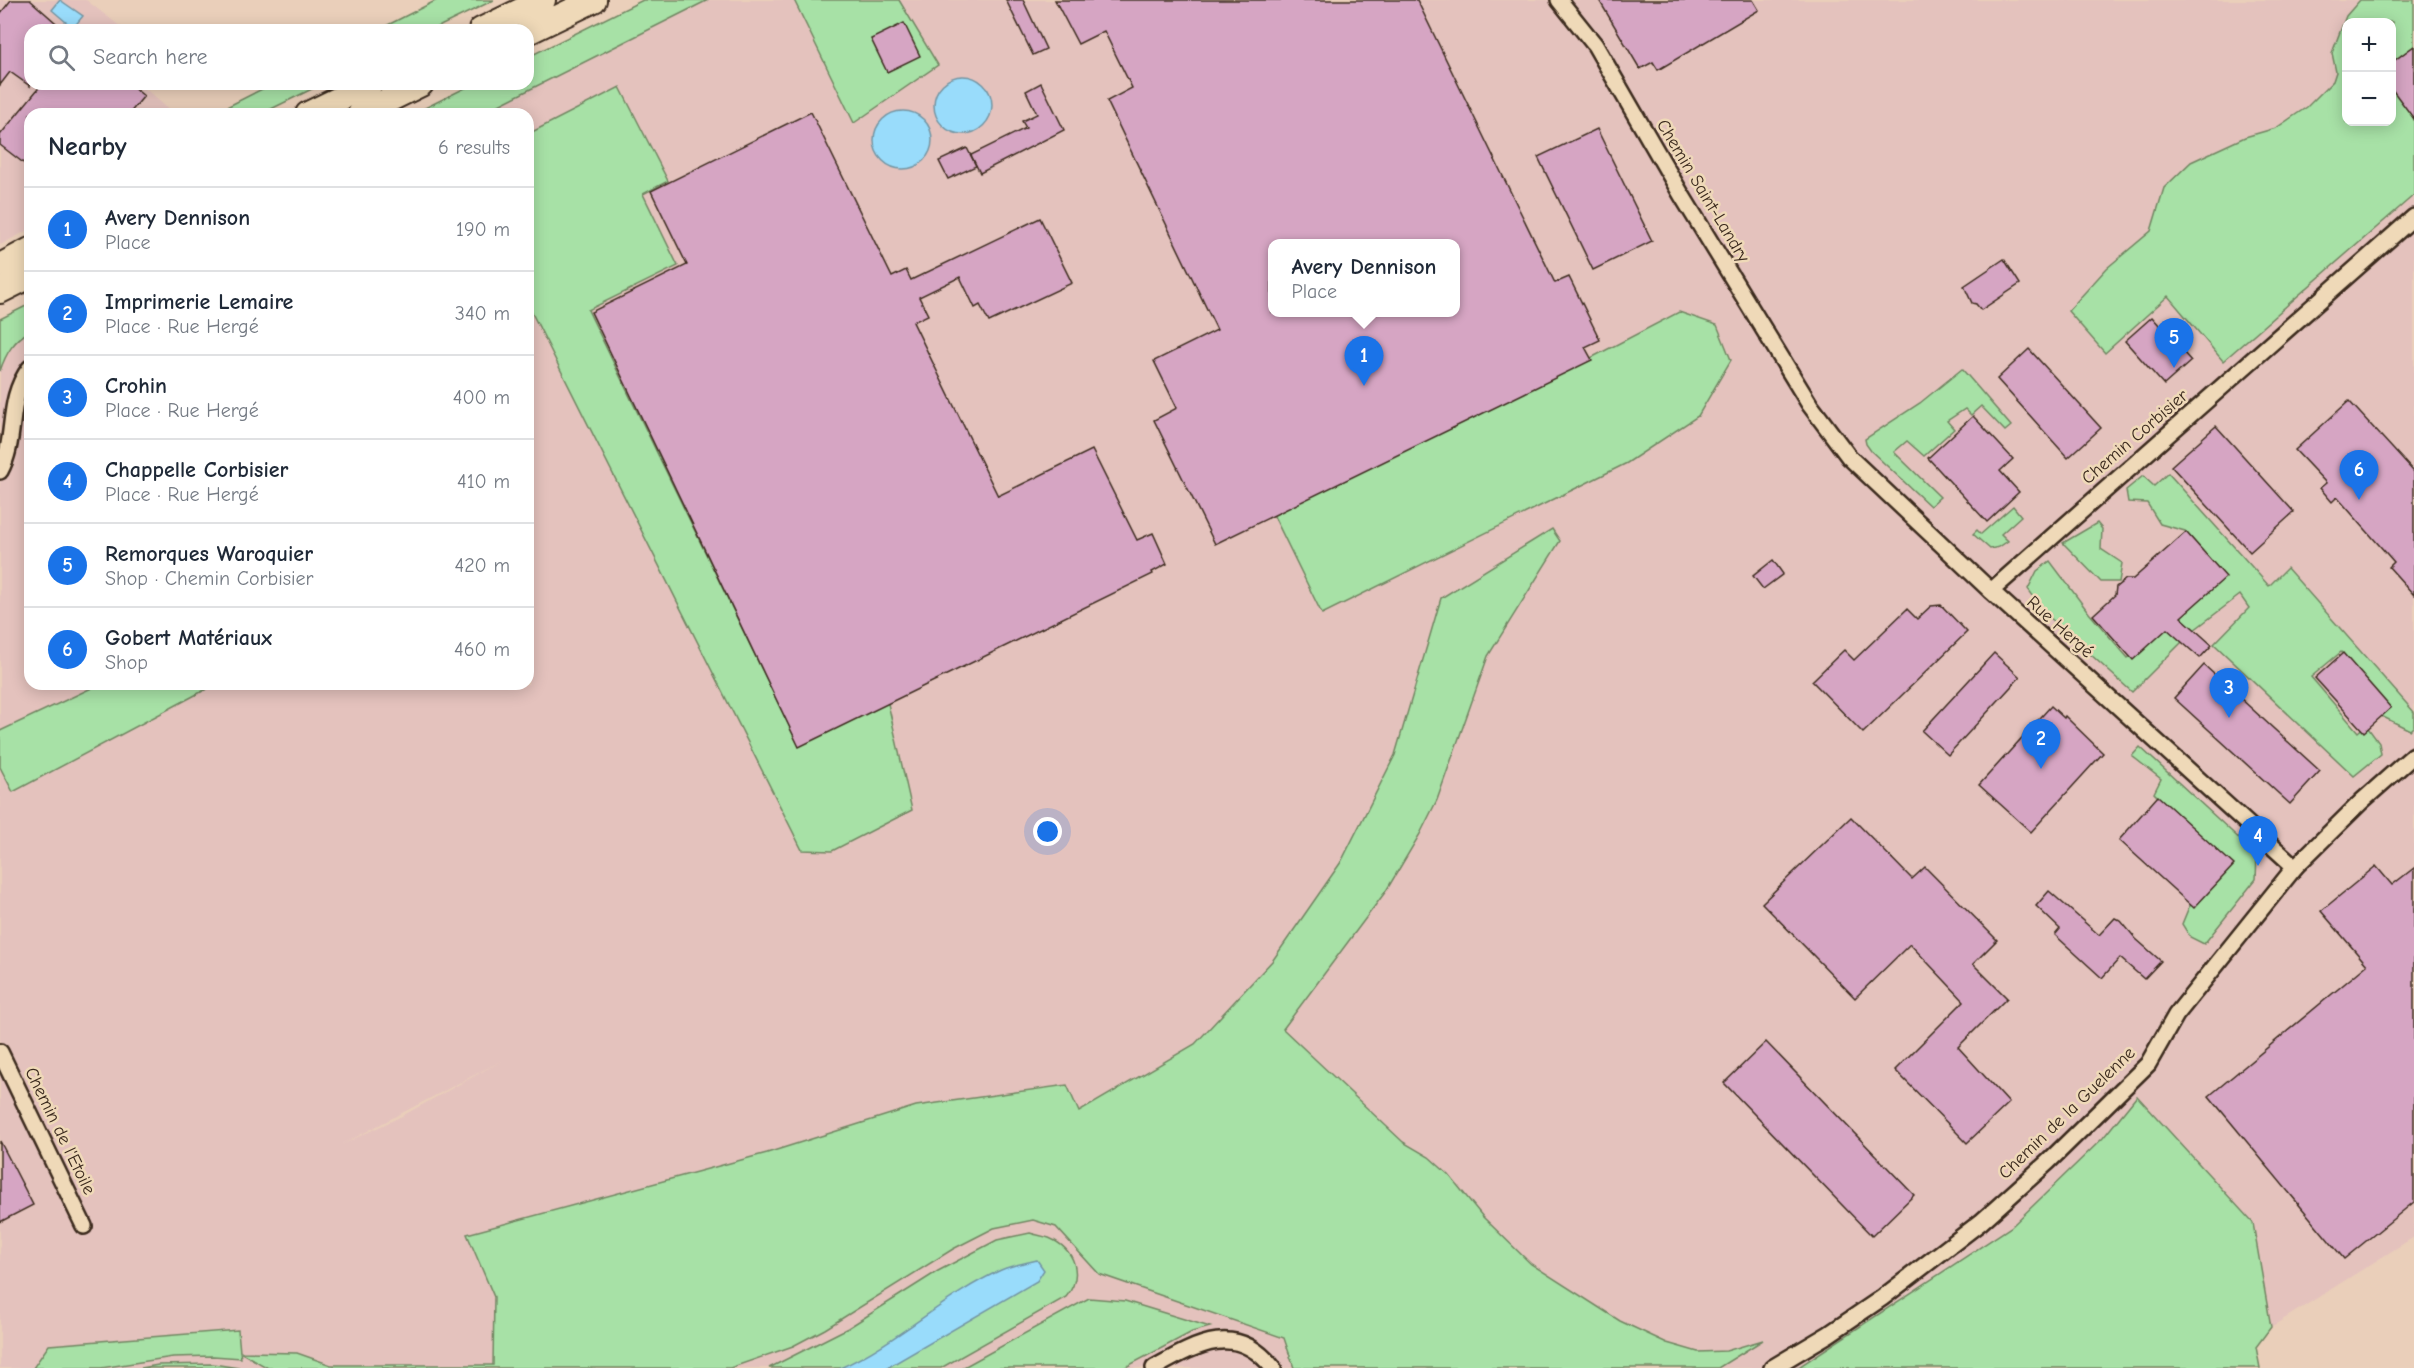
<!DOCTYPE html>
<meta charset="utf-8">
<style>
:root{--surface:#fff;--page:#f6f6f7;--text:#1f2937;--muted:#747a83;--line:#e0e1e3;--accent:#1a73e8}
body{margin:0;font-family:"Comic Neue",sans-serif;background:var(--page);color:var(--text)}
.controls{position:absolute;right:18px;top:18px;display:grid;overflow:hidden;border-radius:12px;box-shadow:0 3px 15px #0003}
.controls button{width:54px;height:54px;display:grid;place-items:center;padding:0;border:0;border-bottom:2px solid var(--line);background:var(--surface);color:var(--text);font:30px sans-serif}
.you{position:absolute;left:1048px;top:832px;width:21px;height:21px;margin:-15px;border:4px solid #fff;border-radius:50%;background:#1a73e8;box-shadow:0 0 0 9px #1a73e833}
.badge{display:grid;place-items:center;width:39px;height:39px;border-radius:50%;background:var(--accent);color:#fff;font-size:20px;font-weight:700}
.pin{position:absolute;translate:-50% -50px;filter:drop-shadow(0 2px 3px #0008)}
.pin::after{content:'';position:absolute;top:32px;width:21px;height:18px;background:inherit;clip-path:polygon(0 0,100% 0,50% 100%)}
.popup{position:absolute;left:1268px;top:239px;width:192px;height:78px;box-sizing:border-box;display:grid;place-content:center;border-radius:12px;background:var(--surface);filter:drop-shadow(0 2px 4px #0005);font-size:20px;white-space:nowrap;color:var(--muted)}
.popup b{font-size:22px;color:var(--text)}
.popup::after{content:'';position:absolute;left:50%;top:100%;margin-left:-12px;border:12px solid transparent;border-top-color:var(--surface)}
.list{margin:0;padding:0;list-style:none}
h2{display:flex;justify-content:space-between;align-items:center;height:78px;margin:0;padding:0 24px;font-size:26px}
h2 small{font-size:20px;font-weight:400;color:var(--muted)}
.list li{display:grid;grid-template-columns:39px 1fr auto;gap:18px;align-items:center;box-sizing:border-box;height:84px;padding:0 24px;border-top:2px solid var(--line)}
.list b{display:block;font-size:22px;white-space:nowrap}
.list p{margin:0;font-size:20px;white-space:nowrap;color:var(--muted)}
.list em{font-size:20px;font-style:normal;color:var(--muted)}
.icon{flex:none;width:33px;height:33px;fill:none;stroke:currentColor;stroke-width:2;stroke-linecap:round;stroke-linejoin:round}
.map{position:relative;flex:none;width:2414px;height:1368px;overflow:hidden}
.search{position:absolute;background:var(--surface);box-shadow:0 3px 15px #0003;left:24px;top:24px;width:510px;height:66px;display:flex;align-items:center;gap:15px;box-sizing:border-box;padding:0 21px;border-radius:18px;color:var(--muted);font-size:22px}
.panel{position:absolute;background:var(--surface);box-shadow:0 3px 15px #0003;left:24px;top:108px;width:510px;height:582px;border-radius:18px}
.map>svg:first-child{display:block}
.built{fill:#e4c2bd;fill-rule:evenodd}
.green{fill:#a7e1a6;stroke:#718662;stroke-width:1.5;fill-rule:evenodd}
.water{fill:#99dcfb;stroke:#7395a3;stroke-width:1.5}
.building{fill:#d6a5c3;stroke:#3b2a1e;stroke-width:1.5;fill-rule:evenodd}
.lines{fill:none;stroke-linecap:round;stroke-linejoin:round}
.minor-casing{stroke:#3b2a1e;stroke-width:20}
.primary-casing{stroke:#3b2a1e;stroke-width:28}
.minor{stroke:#efd9b8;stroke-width:15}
.primary{stroke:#efd9b8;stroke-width:24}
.labels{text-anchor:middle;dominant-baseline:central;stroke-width:5;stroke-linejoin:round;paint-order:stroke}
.street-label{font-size:18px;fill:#3b2a1e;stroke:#efd9b8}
</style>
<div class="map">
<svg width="2414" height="1368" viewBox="0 0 2414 1368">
<rect width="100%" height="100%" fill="#eacfba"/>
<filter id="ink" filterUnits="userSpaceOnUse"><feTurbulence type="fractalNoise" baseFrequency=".0167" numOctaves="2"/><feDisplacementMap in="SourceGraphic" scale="12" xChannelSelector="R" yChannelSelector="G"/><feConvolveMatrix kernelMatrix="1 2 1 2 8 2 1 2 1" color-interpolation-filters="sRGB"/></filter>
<g filter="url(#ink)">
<g class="built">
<path d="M0,0H86L125,30H30V84H140L174,114H30V229L0,245Z"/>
<path d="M708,0H2414V1237L2271,1327L2256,1347L2260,1368H0V371L5,357L18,338L30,331V684H528V114H481ZM2346,22H2392V122H2346ZM1272,243H1456V312H1272ZM503,1060L402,1116L341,1145Z"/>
</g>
<g class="green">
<path d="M437,0H494L432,30H378Z"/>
<path d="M643,0H708L481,114H413L473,84H528V57Z"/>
<path d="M794,0H899L938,65L854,123Z"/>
<path d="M2360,0H2414V195L2223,361L2168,296L2105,353L2068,311L2107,268L2151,231L2164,188L2191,162L2245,137L2276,128L2307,107L2333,81L2336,72L2332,53L2346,16ZM2346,22H2392V122H2346Z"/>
<path d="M272,84H322L261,114H213Z"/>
<path d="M620,87L668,181L643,194L678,266L588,310L797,742L887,699L912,810L832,851L802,850L528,305V134Z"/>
<path d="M30,304V331C14,340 6,353 0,371V319Z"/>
<path d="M1679,312L1717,325L1731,360L1698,416L1627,463L1322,614L1272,512L1587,360Z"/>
<path d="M1962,369L2011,426L2005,431L1981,406L1971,415L1965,409L1947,421L1954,429L1924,456L1907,441L1894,452L1940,497L1930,506L1871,451L1866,444L1865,439L1920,403Z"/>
<path d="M2168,473L2269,586L2287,568L2414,712V726L2410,730L2379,715L2387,707L2341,652L2311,677L2358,732L2366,725L2379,743L2381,754L2354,776L2214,644L2249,608L2240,595L2194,630L2132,692L2047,615L2028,589L2037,571L2050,561L2089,613L2128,658L2224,576L2185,531L2160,524L2147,503L2128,502L2126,490L2143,476L2154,486Z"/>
<path d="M2013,506L2021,516L2001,534L2008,541L1999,547L1990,549L1973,534L1977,530L1981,534Z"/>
<path d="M2097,523L2102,529L2101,549L2122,563L2119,582H2101L2063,543Z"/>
<path d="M1552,529L1560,541L1488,656L1437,800L1420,834L1386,891L1283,1029L1403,1142L1429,1157L1449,1175L1483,1217L1531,1264L1620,1321L1667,1343L1698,1352L1726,1351L1763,1340L1718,1368H1294L1284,1338L1099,1274L1056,1227L1033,1220L994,1228L953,1249L825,1329L793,1346L730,1368H268L240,1352L241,1358L213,1356L173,1357L101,1368H33L49,1345L238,1330L240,1352L297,1353L331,1365H493L494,1297L467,1234L767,1153L916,1106L1067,1085L1079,1112L1195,1044L1273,960L1341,862L1395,755L1441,598Z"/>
<path d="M100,684H216L13,792L0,767V731Z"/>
<path d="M2140,747L2257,855L2256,879L2204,944L2190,937L2182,924L2189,907L2230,862L2185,823L2154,793L2161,779L2132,756Z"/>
<path d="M2137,1096L2253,1223L2271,1327L2256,1347L2260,1368H1797L2011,1227L2103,1138Z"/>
<path d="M1030,1233C1036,1235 1043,1236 1049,1238C1075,1249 1084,1275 1066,1297L941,1368H769L848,1328L938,1271L997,1240Z"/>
<path d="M1089,1298L1125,1301L1210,1327L1192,1332L1124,1368H962Z"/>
<path d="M213,1364L239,1368H141L158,1365Z"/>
</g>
<g class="water">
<path d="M60,0L83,16L73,28L52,10Z"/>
<circle cx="963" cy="105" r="29"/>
<circle cx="903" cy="140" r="29"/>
<path d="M1037,1260L1044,1270L1037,1281L887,1368H840C897,1343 945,1295 1001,1270C1012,1265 1025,1263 1037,1260Z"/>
</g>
<g class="building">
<path d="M11,0H30L64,30H30V86L10,72L0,85V14Z"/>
<path d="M1006,0H1023L1046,49L1033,55Z"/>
<path d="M1055,0H1417L1555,283L1569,277L1600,340L1585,347L1592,360L1215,544L1154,420L1177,408L1154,361L1217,330L1107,101L1132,88L1104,31L1078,44ZM1272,243H1455V312H1272Z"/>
<path d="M1599,0H1753L1759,10L1658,70L1653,62L1640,69Z"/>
<path d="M904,23L920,56L887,72L871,39Z"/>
<path d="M2414,46V119L2391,88V63Z"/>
<path d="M1041,83L1064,130L980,173L971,155L1026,128L1022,121L1037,114L1026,91Z"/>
<path d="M42,84H129L144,96L129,114H30V168L0,145V135Z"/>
<path d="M811,112L892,277L906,270L911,280L1040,218L1072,283L989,322L980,305L975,308L960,277L919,297L928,315L913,322L998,496L1092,450L1137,540L1153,533L1167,564L1152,572L1153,574L799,747L591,312L687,265L651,191Z"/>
<path d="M1597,129L1652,241L1593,270L1538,157Z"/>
<path d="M967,148L976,166L948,179L939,161Z"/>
<path d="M2004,259L2020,284L1981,310L1976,304L1972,303L1964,286Z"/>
<path d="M2152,317L2191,361L2164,385L2125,341Z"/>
<path d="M2029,349L2101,428L2068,458L1997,379Z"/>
<path d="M2349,401L2414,472V595L2389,567L2394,562L2337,497L2332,502L2320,488L2326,483L2295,450Z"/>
<path d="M1973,416L2013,459L2000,471L2019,492L1987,522L1928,458Z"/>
<path d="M2216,426L2294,512L2250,552L2171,466Z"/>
<path d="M2186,532L2226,577L2181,617L2212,645L2200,658L2167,629L2133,660L2093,615L2115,595L2116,587L2126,579H2133Z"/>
<path d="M1773,560L1783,574L1763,589L1753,576Z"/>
<path d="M1941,605L1967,632L1863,733L1812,681L1844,650L1854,660L1907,609L1917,619L1931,606Z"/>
<path d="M1994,653L2020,677L1948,755L1922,731Z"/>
<path d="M2343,653L2391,708L2364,732L2315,678Z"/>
<path d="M2204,665L2320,771L2290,804L2174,698Z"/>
<path d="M2051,706L2064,718L2065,716L2067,718L2103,753L2031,832L1979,785Z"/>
<path d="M2158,796L2234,865L2194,908L2119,840Z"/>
<path d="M1851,817L1912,879L1925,867L1997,940L1973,964L2007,998L1958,1047L2009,1103L1967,1143L1895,1070L1964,1001L1910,944L1855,998L1762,903Z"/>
<path d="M2376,866L2392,885L2414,868V1202L2344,1259L2209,1096L2367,965L2321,911Z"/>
<path d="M2049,891L2099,935L2115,918L2121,921L2136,939L2161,961L2144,979L2120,958L2102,978L2055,935L2060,929L2036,906Z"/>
<path d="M1766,1042L1914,1195L1872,1236L1724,1083Z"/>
<path d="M0,1141L33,1205L0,1222Z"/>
</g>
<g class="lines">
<defs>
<g id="minor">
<path d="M1559,0L1595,45L1681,194L1810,405L1849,457L1991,591L2295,867"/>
<path d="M0,471C18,438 5,401 30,368"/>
<path d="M1991,591L2414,217"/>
<path d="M0,1052L84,1226"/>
<path d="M1154,1368C1197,1344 1236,1321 1273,1368"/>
<path d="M1772,1368L1829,1334L1882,1298L1981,1222L2048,1162L2148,1064L2176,1015L2295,867L2362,801L2414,755"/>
</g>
<g id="primary">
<path d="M481,30L543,0"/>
<path d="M528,32L594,0"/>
<path d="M308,114L370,84"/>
<path d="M360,114L421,84"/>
<path d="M0,266L30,250"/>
<path d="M0,291L30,276"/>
</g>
</defs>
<use href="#minor" class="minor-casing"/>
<use href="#primary" class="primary-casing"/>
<use href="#minor" class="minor"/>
<use href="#primary" class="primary"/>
</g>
</g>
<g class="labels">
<g class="street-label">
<text transform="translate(1703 191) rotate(59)">Chemin Saint-Landry</text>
<text transform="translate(2135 437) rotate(-41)">Chemin Corbisier</text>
<text transform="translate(2060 627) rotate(42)">Rue Hergé</text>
<text transform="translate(2067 1113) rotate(-44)">Chemin de la Guelenne</text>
<text transform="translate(60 1131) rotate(64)">Chemin de l'Etoile</text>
</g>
</g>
</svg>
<div class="controls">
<button>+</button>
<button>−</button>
</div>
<div class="you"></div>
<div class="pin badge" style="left:1364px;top:386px">1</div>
<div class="popup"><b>Avery Dennison</b>Place</div>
<div class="pin badge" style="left:2041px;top:769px">2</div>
<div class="pin badge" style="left:2229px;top:718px">3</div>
<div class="pin badge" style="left:2258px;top:866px">4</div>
<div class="pin badge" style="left:2174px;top:368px">5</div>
<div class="pin badge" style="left:2359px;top:500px">6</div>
<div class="search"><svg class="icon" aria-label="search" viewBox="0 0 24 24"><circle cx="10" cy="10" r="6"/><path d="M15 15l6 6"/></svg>Search here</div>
<section class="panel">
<h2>Nearby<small>6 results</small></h2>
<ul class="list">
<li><span class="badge">1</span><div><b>Avery Dennison</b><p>Place</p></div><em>190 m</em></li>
<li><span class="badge">2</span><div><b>Imprimerie Lemaire</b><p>Place · Rue Hergé</p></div><em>340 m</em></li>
<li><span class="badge">3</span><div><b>Crohin</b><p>Place · Rue Hergé</p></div><em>400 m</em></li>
<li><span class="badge">4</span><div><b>Chappelle Corbisier</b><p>Place · Rue Hergé</p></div><em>410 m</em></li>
<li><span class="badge">5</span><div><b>Remorques Waroquier</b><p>Shop · Chemin Corbisier</p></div><em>420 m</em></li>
<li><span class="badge">6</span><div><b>Gobert Matériaux</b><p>Shop</p></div><em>460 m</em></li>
</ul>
</section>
</div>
